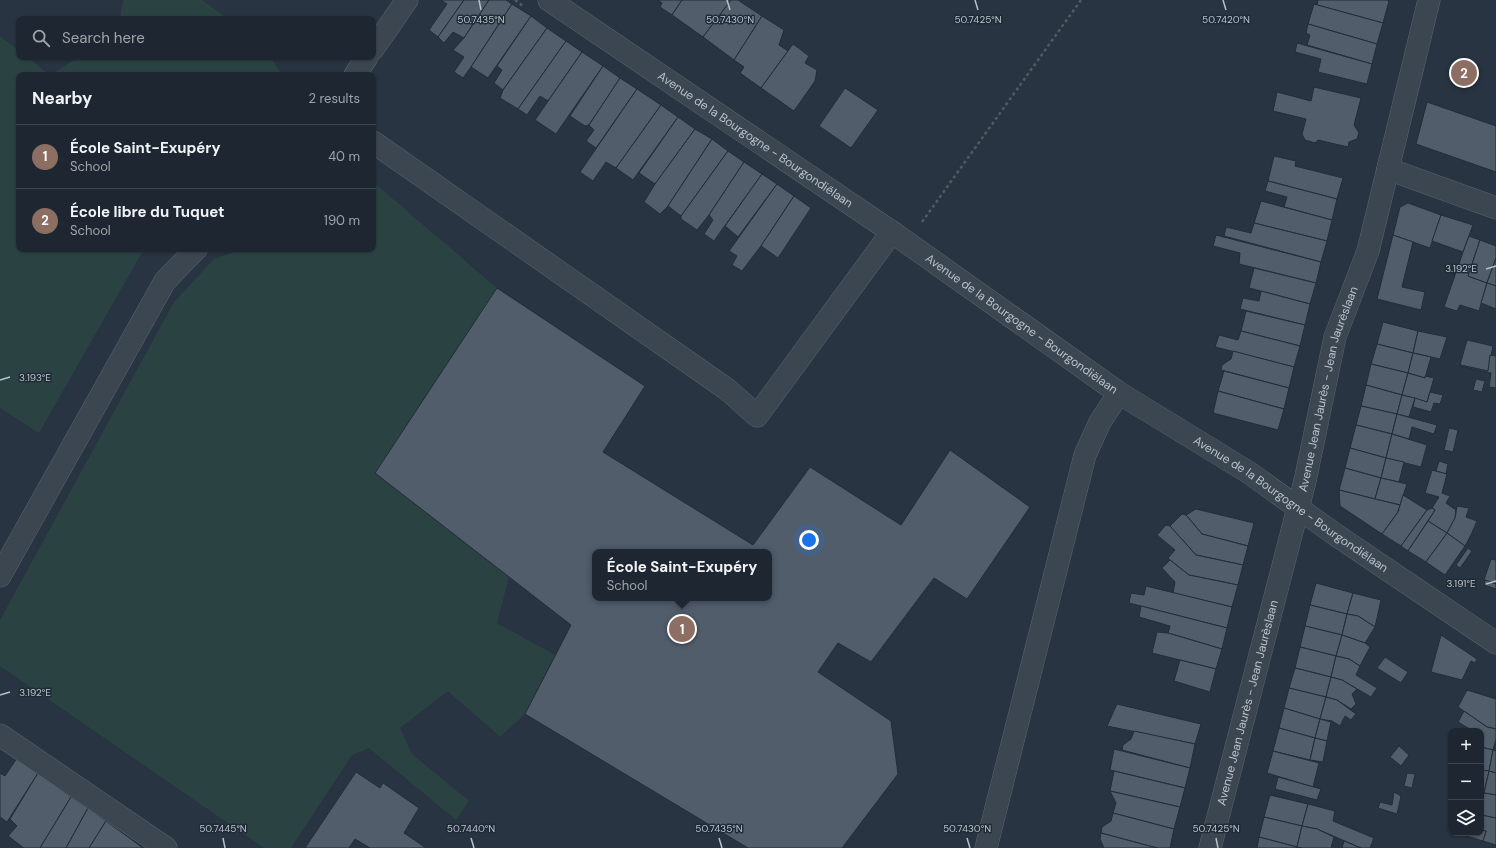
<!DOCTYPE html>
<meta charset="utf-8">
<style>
:root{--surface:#1e2731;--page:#2b333d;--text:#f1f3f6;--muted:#a1a5ab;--line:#3c444d;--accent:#95c0f3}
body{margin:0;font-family:"DM Sans",sans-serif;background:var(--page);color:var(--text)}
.controls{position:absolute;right:12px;bottom:12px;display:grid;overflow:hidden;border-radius:8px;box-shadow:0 1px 3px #0004}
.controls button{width:36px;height:36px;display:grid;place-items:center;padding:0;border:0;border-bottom:1px solid var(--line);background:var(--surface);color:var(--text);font:20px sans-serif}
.you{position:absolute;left:809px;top:540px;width:14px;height:14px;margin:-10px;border:3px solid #fff;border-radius:50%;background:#1a73e8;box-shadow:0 0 0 6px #1a73e833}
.badge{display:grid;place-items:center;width:26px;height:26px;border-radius:50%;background:var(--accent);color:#fff;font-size:13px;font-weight:700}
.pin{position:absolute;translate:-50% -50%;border:2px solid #fff;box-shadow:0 1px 4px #0006}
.popup{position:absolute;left:592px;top:549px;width:180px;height:52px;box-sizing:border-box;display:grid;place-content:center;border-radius:8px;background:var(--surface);filter:drop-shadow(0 1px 3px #0005);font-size:13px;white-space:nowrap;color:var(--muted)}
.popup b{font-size:15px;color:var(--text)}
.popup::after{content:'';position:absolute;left:50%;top:100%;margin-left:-8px;border:8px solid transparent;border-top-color:var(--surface)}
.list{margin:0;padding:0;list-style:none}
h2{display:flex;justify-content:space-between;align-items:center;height:52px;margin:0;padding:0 16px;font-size:17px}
h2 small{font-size:13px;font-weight:400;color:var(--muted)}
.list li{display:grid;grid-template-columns:26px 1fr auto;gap:12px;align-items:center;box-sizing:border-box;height:64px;padding:0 16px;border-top:1px solid var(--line)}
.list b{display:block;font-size:15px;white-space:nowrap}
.list p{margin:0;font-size:13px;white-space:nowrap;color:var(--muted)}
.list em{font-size:13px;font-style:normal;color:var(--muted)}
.icon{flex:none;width:22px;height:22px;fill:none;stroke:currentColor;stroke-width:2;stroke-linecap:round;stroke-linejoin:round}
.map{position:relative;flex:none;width:1496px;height:848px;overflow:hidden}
.search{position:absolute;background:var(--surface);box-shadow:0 1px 3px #0004;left:16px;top:16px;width:360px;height:44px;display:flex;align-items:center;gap:10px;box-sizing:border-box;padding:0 14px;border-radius:8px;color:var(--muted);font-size:15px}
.panel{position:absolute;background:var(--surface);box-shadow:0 1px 3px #0004;left:16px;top:72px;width:360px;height:180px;border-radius:8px}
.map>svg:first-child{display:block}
.green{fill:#2b4243}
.building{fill:#515d6b;stroke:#232d38;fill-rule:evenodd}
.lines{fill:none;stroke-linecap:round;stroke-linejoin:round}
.minor-casing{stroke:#5a646e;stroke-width:23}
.path{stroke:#4a5f60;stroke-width:2.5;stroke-dasharray:3 3;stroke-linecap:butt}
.minor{stroke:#3c4651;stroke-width:22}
.ticks{fill:none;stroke:#b9c1cb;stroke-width:1.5}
.labels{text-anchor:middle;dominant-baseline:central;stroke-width:3;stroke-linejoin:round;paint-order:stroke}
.street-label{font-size:12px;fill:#b9c1cb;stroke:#202b36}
.ticks-label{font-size:10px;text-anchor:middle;fill:#b9c1cb;stroke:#202b36;stroke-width:3;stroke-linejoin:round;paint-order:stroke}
</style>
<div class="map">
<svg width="1496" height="848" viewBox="0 0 1496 848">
<rect width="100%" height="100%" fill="#283441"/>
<g class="green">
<path d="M123,0H202L228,19H120Z"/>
<path d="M0,36L19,51V57H27L50,75L79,57H270L282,75H19V249H144L39,433L0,408Z"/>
<path d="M373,182L497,288L375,473L509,577L497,623L555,655L525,714L500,737L448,691L400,728L412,754L469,801L456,820L369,748L352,755L291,848H264L0,666V620L174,302L214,259L243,249H373Z"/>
</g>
<g class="building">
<path d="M441,0H464L438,37L429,30L447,4Z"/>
<path d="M464,0H489L464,38L453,32L444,43L438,37Z"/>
<path d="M489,0H506L512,4L471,67L463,78L454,72L464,57L453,50L464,38Z"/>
<path d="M658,0H682L672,15L660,7L662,3Z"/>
<path d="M682,0H731L703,37L672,15Z"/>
<path d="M731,0H738L762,16L734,60L703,37Z"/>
<path d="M1318,0H1387L1389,1L1383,23L1317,5Z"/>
<path d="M512,4L531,16L488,78L471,67Z"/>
<path d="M1314,4L1383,23L1377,44L1308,24Z"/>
<path d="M531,16L547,28L503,90L494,83L502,70L497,66Z"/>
<path d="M762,16L784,30L779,45L788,51L761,88L740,73L744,67L734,60Z"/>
<path d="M1308,24L1377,44L1372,64L1307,45L1310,35L1306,33Z"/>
<path d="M547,28L566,41L518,109L500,98L503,90Z"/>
<path d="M566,41L582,52L548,101L540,96L527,115L518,109Z"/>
<path d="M1297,43L1372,64L1367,84L1318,72L1321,59L1295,52Z"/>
<path d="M793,44L809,56L805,63L817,70L815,81L794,111L761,88Z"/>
<path d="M582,52L603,66L556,134L535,120Z"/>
<path d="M603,66L620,78L589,125L585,126L570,116Z"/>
<path d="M620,78L637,89L596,148L586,141L594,130L589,125Z"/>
<path d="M1314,87L1361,98L1354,125L1359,133L1357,139L1349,142L1348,147L1318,140L1315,143L1305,140L1302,134L1306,119L1273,111L1277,92L1311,101Z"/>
<path d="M845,88L878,110L851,148L819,126Z"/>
<path d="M637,89L661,105L616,168L606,162L593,181L580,172Z"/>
<path d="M1427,102L1496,126V172L1416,144Z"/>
<path d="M661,105L678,117L633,180L616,168Z"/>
<path d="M678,117L695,129L655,184L639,173Z"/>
<path d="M695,129L712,139L668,206L660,214L644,202L655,184Z"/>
<path d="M712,139L728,151L681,216L668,206Z"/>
<path d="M728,151L744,162L709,215L697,230L681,219V216Z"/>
<path d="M1274,156L1296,161L1295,166L1343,178L1337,199L1268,181Z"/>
<path d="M744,162L762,174L714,241L704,234L713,220L709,215Z"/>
<path d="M762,174L777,184L738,237L725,226Z"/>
<path d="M1268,181L1337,199L1332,220L1284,207L1287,197L1265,191Z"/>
<path d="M777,184L794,196L761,246L742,271L732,265L737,256L729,251Z"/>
<path d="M794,196L811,208L778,258L761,246Z"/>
<path d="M1261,201L1332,220L1327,241L1254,223Z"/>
<path d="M1408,203L1441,215L1430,248L1393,235L1400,207Z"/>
<path d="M1441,215L1473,225L1463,252L1432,241Z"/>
<path d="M1254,223L1327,241L1321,262L1224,236L1226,227L1251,233Z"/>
<path d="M1216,235L1321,262L1316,283L1239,264L1240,253L1213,246Z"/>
<path d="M1393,235L1413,242L1402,287L1425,292L1421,310L1377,299Z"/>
<path d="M1469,236L1480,240L1468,276L1487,283L1479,311L1460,305L1457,311L1444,307L1463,252Z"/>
<path d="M1480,240L1496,246V258L1487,283L1468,276Z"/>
<path d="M1496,258V286L1487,283Z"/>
<path d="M1254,268L1316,283L1310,304L1249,288Z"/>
<path d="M1487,283L1496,286V309L1481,303Z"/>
<path d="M497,288L645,386L603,452L753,545L810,467L901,525L950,450L1030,507L967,599L934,578L871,662L838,643L818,672L891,721L898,774L842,848H748L525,714L571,625L375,473ZM595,552H769V598H595Z"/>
<path d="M1261,291L1310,304L1305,325L1240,309L1243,298L1259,301Z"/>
<path d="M1246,311L1305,325L1300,346L1241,331Z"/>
<path d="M1383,322L1418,331L1413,353L1377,344Z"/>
<path d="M1241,331L1300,346L1294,367L1215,347L1219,335L1238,340Z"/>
<path d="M1418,331L1447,337L1440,359L1413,353Z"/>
<path d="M1467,340L1493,346L1488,371L1460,365Z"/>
<path d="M1377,344L1413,353L1408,373L1371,364Z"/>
<path d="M1233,351L1294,367L1289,388L1221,370L1222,365L1231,359Z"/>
<path d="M1413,353L1431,357L1425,378L1408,373Z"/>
<path d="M1490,355L1496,356V388L1489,387L1491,373L1460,366V365L1488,371Z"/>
<path d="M1371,364L1408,373L1402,395L1366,385Z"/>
<path d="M1224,371L1289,388L1284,409L1218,391Z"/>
<path d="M1408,373L1425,378V376L1434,378L1427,402L1402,395Z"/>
<path d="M1476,379L1485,381L1482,392L1473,390Z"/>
<path d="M1366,385L1402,395L1397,414L1361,406Z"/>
<path d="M1218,391L1284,409L1278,430L1213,413Z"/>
<path d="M1430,392L1443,395L1440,404L1434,403L1431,412L1413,407L1415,398L1427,402Z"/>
<path d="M1402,395L1415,398L1409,417L1397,414Z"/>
<path d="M1361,406L1397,414L1392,434L1356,425Z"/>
<path d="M1397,414L1437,425L1434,434L1412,427L1409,439L1392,434Z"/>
<path d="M1356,425L1392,434L1386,458L1350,448Z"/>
<path d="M1449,428L1458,430L1453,452L1444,450Z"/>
<path d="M1392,434L1427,445L1421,467L1386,458Z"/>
<path d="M1350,448L1386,458L1381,478L1345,468Z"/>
<path d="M1386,458L1404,462L1399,482L1381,478Z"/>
<path d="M1439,461L1448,464L1446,474L1436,471Z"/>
<path d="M1345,468L1381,478L1375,499L1339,490Z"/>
<path d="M1432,470L1447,474L1442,493L1450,496L1446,503L1456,510L1455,518L1447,533L1428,521L1435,510L1432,508L1439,497L1425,493Z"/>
<path d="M1381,478L1407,484L1400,505L1375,499Z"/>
<path d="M1339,490L1375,499L1400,505L1398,512L1382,534L1340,506Z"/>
<path d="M1403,495L1427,510L1401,546L1382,534L1398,512Z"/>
<path d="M1457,506L1469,508L1466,517L1477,521L1471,535L1465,546L1447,533L1455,518Z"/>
<path d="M1432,508L1435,510L1408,551L1401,546L1427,510Z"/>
<path d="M1196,509L1254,523L1248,546L1202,534L1186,515Z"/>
<path d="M1182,514L1186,515L1202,534L1248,546L1243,565L1196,555L1170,526Z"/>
<path d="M1428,521L1447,533L1426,562L1408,551Z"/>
<path d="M1166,525L1170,526L1196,555L1243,565L1238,585L1189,575L1170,560L1168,558L1175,550L1157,535Z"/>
<path d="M1447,533L1465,546L1445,575L1426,562Z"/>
<path d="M1468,548L1472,551L1460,568L1456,565Z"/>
<path d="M1491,559L1496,560V584L1484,580Z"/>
<path d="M1170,560L1189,575L1238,585L1232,607L1173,593L1175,582L1162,568Z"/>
<path d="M1485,580L1496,584V589L1484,585Z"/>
<path d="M1316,583L1353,593L1347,614L1310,605Z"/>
<path d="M1146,586L1232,607L1227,628L1129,603L1131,593L1144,595Z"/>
<path d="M1353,593L1381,600L1375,627L1358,616L1347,614Z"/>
<path d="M1310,605L1347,614L1342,635L1305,626Z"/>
<path d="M1141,606L1227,628L1222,649L1168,633L1170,626L1139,617Z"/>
<path d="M1347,614L1358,616L1375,627L1365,643L1342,635Z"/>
<path d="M1305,626L1342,635L1336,656L1300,647Z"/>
<path d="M1157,632L1168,633L1222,649L1216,669L1152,653Z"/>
<path d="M1342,635L1365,643L1370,647L1360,666L1349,659L1336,656Z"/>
<path d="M1441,635L1477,659L1475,663L1471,661L1462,680L1431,672Z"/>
<path d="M1300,647L1336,656L1331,677L1295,668Z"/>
<path d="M1336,656L1349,659L1360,666L1356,675L1377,688L1371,697L1342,680L1331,677Z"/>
<path d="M1385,657L1408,672L1401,683L1377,668Z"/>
<path d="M1180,660L1216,669L1210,692L1174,681Z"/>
<path d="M1295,668L1331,677L1326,697L1289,688Z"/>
<path d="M1331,677L1342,680L1357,689L1352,694L1356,704L1351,709L1337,700L1326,697Z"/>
<path d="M1289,688L1326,697L1320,719L1284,708Z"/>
<path d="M1467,690L1496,699V729L1487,727L1458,707Z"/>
<path d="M1326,697L1337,700L1356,714L1351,720L1345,716L1340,726L1332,721L1320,719Z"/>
<path d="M1117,704L1201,724L1195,744L1107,726Z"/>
<path d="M1284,708L1320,719L1315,738L1279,728Z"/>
<path d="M1464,711L1487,727L1496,729V739L1493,750L1481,747L1484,737L1481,736V731H1473L1458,722Z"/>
<path d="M1320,719L1331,722L1327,741L1315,738Z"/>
<path d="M1279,728L1315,738L1310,760L1273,751Z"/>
<path d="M1134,731L1195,744L1190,768L1122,750L1123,745L1131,739Z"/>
<path d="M1315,738L1327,741L1323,762L1310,760Z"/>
<path d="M1399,746L1409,755L1401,766L1390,757Z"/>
<path d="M1481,747L1493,750L1489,771L1481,770Z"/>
<path d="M1114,749L1190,768L1185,788L1110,770Z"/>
<path d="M1493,750L1496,751V773L1489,771Z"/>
<path d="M1273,751L1319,763L1313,787L1267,773Z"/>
<path d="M17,758L38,773L7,822L0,817V773L5,776Z"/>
<path d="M1481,770L1489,771L1484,793L1481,792Z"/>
<path d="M1114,771L1185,788L1180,807L1110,791Z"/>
<path d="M1489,771L1496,773V795L1484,793Z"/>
<path d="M356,772L380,788L383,783L419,808L404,833L426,848H370L355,839L349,848H305Z"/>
<path d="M38,773L71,797L40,848H24L8,836L17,826L10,819Z"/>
<path d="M1407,773L1415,774L1412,788L1404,786Z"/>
<path d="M1278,777L1321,789L1317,800L1275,789Z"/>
<path d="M1110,791L1180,807L1174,829L1113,813L1116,803Z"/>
<path d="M1394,792L1401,796L1397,814L1378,808L1380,802L1392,805Z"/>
<path d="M1481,792L1484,793L1481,805Z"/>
<path d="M1484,793L1496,795V818L1481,815V805Z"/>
<path d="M1270,795L1308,804L1302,826L1264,817Z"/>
<path d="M71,797L88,808L66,848H40Z"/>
<path d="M1308,804L1335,811L1333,821L1374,838L1370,848H1361L1317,829L1302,826Z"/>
<path d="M88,808L106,821L89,848H66Z"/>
<path d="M1113,813L1174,829L1170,848H1157L1101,833L1102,827L1111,821Z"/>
<path d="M1451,814V831L1447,830Z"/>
<path d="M1481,815L1496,818V845L1483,841L1486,831L1481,830Z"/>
<path d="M1264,817L1302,826L1297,847L1259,837Z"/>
<path d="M106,821L143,848H89Z"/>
<path d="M1302,826L1317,829L1334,837L1331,848H1303L1297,847Z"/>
<path d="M1481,830L1486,831L1483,841L1457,833H1481Z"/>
<path d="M1101,833L1157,848H1104L1100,839Z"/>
<path d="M1259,837L1297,847L1296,848H1257Z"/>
<path d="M1344,841L1361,848H1342Z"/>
</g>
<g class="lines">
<defs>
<g id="minor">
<path id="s1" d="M549,0L892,232L1119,393L1248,472L1336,535L1496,643"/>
<path d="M373,49L407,0"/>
<path d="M355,75L367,57"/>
<path d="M373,142L728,390L757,416L892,232"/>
<path d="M1388,169L1496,208"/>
<path d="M0,576L165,281L196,249"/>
<path d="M0,735L166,848"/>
<path d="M986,848L1085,455L1100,422L1119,393"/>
<path id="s2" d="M1210,848L1305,481L1335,337L1368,251L1429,0"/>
</g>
</defs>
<use href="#minor" class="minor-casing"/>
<g class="path">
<path d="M515,0L523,6"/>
<path d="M922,222L1081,0"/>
</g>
<use href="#minor" class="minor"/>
</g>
<path class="ticks" d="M479,0L481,10M727,0L730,10M975,0L978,10M1223,0L1226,10M1486,269L1496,266M0,380L10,377M1486,584L1496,581M0,695L10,692M223,838L225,848M471,838L474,848M719,838L722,848M967,838L970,848M1216,838L1218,848"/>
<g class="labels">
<g class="street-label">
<text stroke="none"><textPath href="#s1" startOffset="249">Avenue de la Bourgogne - Bourgondiëlaan</textPath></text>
<text stroke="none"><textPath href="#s1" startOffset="573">Avenue de la Bourgogne - Bourgondiëlaan</textPath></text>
<text stroke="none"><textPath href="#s2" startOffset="474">Avenue Jean Jaurès - Jean Jaurèslaan</textPath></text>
<text stroke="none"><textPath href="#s1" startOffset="897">Avenue de la Bourgogne - Bourgondiëlaan</textPath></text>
<text stroke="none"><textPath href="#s2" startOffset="150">Avenue Jean Jaurès - Jean Jaurèslaan</textPath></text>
</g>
</g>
<g class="ticks-label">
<text x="481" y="23">50.7435°N</text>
<text x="730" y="23">50.7430°N</text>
<text x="978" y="23">50.7425°N</text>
<text x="1226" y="23">50.7420°N</text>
<text x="1461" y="272">3.192°E</text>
<text x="35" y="381">3.193°E</text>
<text x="1461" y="587">3.191°E</text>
<text x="35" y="696">3.192°E</text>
<text x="223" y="832">50.7445°N</text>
<text x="471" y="832">50.7440°N</text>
<text x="719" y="832">50.7435°N</text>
<text x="967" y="832">50.7430°N</text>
<text x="1216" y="832">50.7425°N</text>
</g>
</svg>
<div class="controls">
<button>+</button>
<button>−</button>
<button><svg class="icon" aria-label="layers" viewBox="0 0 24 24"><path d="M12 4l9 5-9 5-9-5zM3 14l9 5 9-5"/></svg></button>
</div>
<div class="you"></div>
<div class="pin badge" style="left:682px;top:629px;background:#8d6e63">1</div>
<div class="popup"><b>École Saint-Exupéry</b>School</div>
<div class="pin badge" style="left:1464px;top:73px;background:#8d6e63">2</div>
<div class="search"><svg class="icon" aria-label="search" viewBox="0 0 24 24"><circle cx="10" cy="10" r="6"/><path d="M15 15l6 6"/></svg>Search here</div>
<section class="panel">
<h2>Nearby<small>2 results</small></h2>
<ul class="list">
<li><span class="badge" style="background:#8d6e63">1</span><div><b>École Saint-Exupéry</b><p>School</p></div><em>40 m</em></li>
<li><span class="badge" style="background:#8d6e63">2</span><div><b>École libre du Tuquet</b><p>School</p></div><em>190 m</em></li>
</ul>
</section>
</div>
